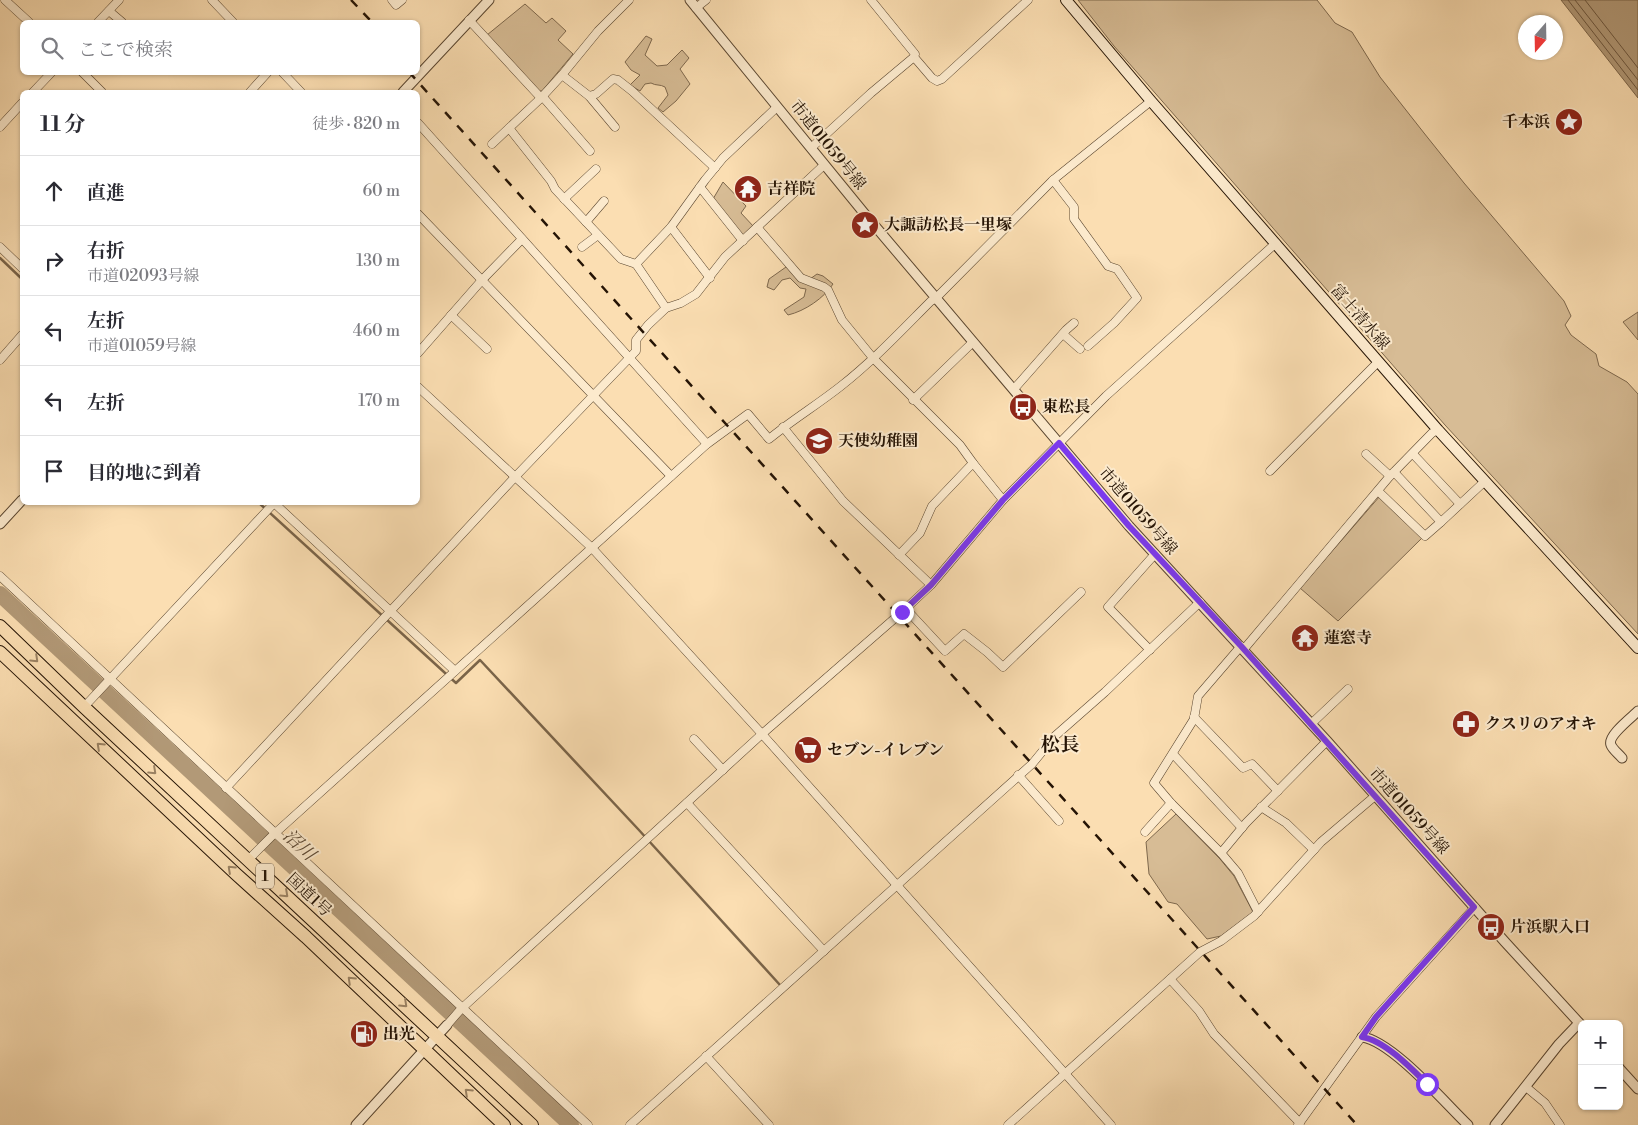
<!DOCTYPE html>
<html lang="ja">
<meta charset="utf-8">
<style>
:root{--surface:#fff;--page:#f2f2f3;--text:#2b2b33;--muted:#7c7c81;--line:#e1e1e2}
body{margin:0;font-family:"Libre Bodoni","Noto Serif JP",serif;background:var(--page);color:var(--text)}
.controls{position:absolute;right:15px;bottom:15px;display:grid;overflow:hidden;border-radius:8px;box-shadow:0 1px 4px #0004}
.controls button{width:45px;height:45px;display:grid;place-items:center;padding:0;border:0;border-bottom:1px solid var(--line);background:var(--surface);color:var(--text);font:25px sans-serif}
.compass{position:absolute;left:1518px;top:15px;width:45px;height:45px;border-radius:50%;background:var(--surface);box-shadow:0 1px 4px #0004;rotate:200deg}
.stop{position:absolute;width:15px;height:15px;margin:-11px;border:4px solid #7c3aed;border-radius:50%;background:#fff}
.stop.end{background:#7c3aed;border-color:#fff;box-shadow:0 1px 5px #0008}
.list{margin:0;padding:0;list-style:none}
h2{display:flex;justify-content:space-between;align-items:center;height:65px;margin:0;padding:0 20px;font-size:21px}
h2 small{font-size:16px;font-weight:400;color:var(--muted)}
.list li{display:grid;grid-template-columns:32px 1fr auto;gap:15px;align-items:center;box-sizing:border-box;height:70px;padding:0 20px;border-top:1px solid var(--line)}
.list b{display:block;font-size:19px;white-space:nowrap}
.list p{margin:0;font-size:16px;white-space:nowrap;color:var(--muted)}
.list em{font-size:16px;font-style:normal;color:var(--muted)}
.icon{flex:none;width:28px;height:28px;fill:none;stroke:currentColor;stroke-width:2;stroke-linecap:round;stroke-linejoin:round}
.map{position:relative;flex:none;width:1638px;height:1125px;overflow:hidden}
.search{position:absolute;background:var(--surface);box-shadow:0 1px 4px #0004;left:20px;top:20px;width:400px;height:55px;display:flex;align-items:center;gap:12px;box-sizing:border-box;padding:0 18px;border-radius:8px;color:var(--muted);font-size:19px}
.panel{position:absolute;background:var(--surface);box-shadow:0 1px 4px #0004;left:20px;top:90px;width:400px;height:415px;border-radius:8px}
.map>svg:first-child{display:block}
.green{fill:#d7bc95;stroke:#7e684d}
.water{fill:#b29977;stroke:#7a6449}
.lines{fill:none;stroke-linecap:round;stroke-linejoin:round}
.shore{stroke:#6c563e;stroke-width:1}
.stream{stroke:#7a6449;stroke-width:2.5}
.river{stroke:#b29977;stroke-width:16}
.minor-casing{stroke:#5a4630;stroke-width:9}
.tertiary-casing{stroke:#5a4630;stroke-width:11}
.secondary-casing{stroke:#251405;stroke-width:12}
.trunk-casing{stroke:#251405;stroke-width:14}
.minor{stroke:#fceacd;stroke-width:8}
.tertiary{stroke:#fceacd;stroke-width:9}
.secondary{stroke:#fceacd;stroke-width:10}
.trunk{stroke:#fbdeb2;stroke-width:12}
.rail{stroke:#251405;stroke-width:2.5;stroke-dasharray:9 9;stroke-linecap:butt}
.oneway{stroke:#9b8364}
.route{stroke:#7c3aed;stroke-width:6}
.labels{text-anchor:middle;dominant-baseline:central;stroke-width:4;stroke-linejoin:round;paint-order:stroke}
.shield{fill:#fceacd;stroke:#665441;stroke-width:1}
.shield-label{font-size:15px;font-weight:bold;fill:#251405}
.poi-label{font-size:16px;font-weight:bold;fill:#251405;stroke:#fceacd;text-anchor:start}
.street-label{font-size:16px;fill:#251405;stroke:#fceacd}
.water-label{font-size:18px;font-style:italic;fill:#5d4933;stroke:#fceacd}
.quarter-label{font-size:19px;font-weight:bold;fill:#251405;stroke:#fceacd}
</style>
<div class="map">
<svg width="1638" height="1125" viewBox="0 0 1638 1125">
<rect width="100%" height="100%" fill="#fbdeb2"/>
<filter id="stains"><feTurbulence type="fractalNoise" baseFrequency=".004" numOctaves="4"/><feColorMatrix values="0 0 0 0 .2 0 0 0 0 .09 0 0 0 0 .02 0 0 0 .5 -.17"/></filter>
<radialGradient id="worn" r=".72"><stop offset=".6" stop-color="#630" stop-opacity="0"/><stop offset="1" stop-color="#630" stop-opacity=".3"/></radialGradient>
<g class="green">
<path d="M1078,0H1317L1335,23L1352,32L1380,77L1424,133L1464,183L1564,301L1571,316L1565,325L1571,335L1596,354L1599,366L1627,382L1638,394V634L1445,425L1114,46Z"/>
<path d="M525,4L546,23L552,18L566,31L558,40L573,54L542,91H539L487,35Z"/>
<path d="M646,36L652,39L645,55L657,66L667,65L682,50L689,58L680,69L690,84L676,101L663,112L658,108L668,95L665,87C660,84 656,86 651,83L645,84L640,91L630,85L640,75L631,70L625,62Z"/>
<path d="M723,182L746,206L741,213L754,227L744,238L713,199Z"/>
<path d="M786,267L810,279L817,274L823,276L833,284C824,298 805,311 788,315L784,310L804,297L806,289L800,288L790,278L782,280L774,290L767,287L769,279Z"/>
<path d="M1638,312V340L1623,322Z"/>
<path d="M1380,496L1423,537L1338,621L1300,588Z"/>
<path d="M1176,814L1220,859L1234,876L1253,912L1221,936L1207,939L1177,904L1168,902L1149,874L1146,842Z"/>
</g>
<path class="water" d="M1561,0H1638V98Z"/>
<g class="lines">
<g class="shore">
<path d="M1568,0L1638,90"/>
<path d="M1575,0L1638,80"/>
<path d="M1585,0L1638,68"/>
</g>
<g class="stream">
<path d="M0,258L22,279"/>
<path d="M258,502L456,683L480,660L638,829L780,985"/>
</g>
<path class="river" d="M0,594L571,1125"/>
<defs>
<g id="minor">
<path d="M5,0L29,22"/>
<path d="M212,0L233,22"/>
<path d="M392,0L396,5L402,0"/>
<path d="M871,0L915,54L914,57"/>
<path d="M696,8L706,0"/>
<path d="M109,11L122,22"/>
<path d="M469,20L541,98"/>
<path d="M98,22L119,0"/>
<path d="M82,72L102,92"/>
<path d="M282,72L301,92"/>
<path d="M562,75L589,96L615,127"/>
<path d="M33,92L52,72"/>
<path d="M250,92L268,72"/>
<path d="M542,96L590,151"/>
<path d="M589,96L596,94L613,79L618,80L632,91L715,168"/>
<path d="M418,123L707,444"/>
<path d="M0,127L22,103"/>
<path d="M509,128L551,181L555,189L621,259L636,264"/>
<path d="M492,144L541,98L562,75L598,31L629,0"/>
<path d="M811,148L871,93L914,57L932,78L937,81L942,79L1028,0"/>
<path d="M1053,180L1074,207V219L1108,266L1117,269L1137,298L1114,323L1088,346"/>
<path d="M700,187L743,241"/>
<path d="M564,199L596,169"/>
<path d="M418,214L671,476"/>
<path d="M586,222L604,201"/>
<path d="M671,227L710,278"/>
<path d="M757,227L801,278L824,287L828,290L842,320L873,358L960,445L973,463"/>
<path d="M0,247L22,268"/>
<path d="M582,247L598,235"/>
<path d="M666,308L636,264L671,227L705,180L723,158L777,107"/>
<path d="M451,315L487,349"/>
<path d="M1063,334L1080,349"/>
<path d="M418,353L482,280L522,239"/>
<path d="M0,360L22,335"/>
<path d="M418,387L592,548L762,734L1111,1125"/>
<path d="M1014,389L1066,330L1074,323"/>
<path d="M913,400L973,342"/>
<path d="M783,427L843,501L931,585"/>
<path d="M1366,454L1390,476"/>
<path d="M1413,454L1460,504"/>
<path d="M1270,471L1378,362"/>
<path d="M1394,472L1441,522L1484,482"/>
<path d="M1378,491L1425,536L1441,522"/>
<path d="M273,502L455,671"/>
<path d="M899,555L920,533L932,506L973,463L1003,500"/>
<path d="M0,576L588,1125"/>
<path d="M906,609L945,651L964,634L987,652L1003,667L1081,592"/>
<path d="M1244,649L1390,476L1432,433L1438,430"/>
<path d="M1150,650L1108,607L1155,554"/>
<path d="M84,707L275,502"/>
<path d="M1194,717L1243,768L1252,764L1278,791"/>
<path d="M1311,724L1348,689"/>
<path d="M694,739L723,770"/>
<path d="M1173,754L1242,828"/>
<path d="M1018,775L1059,821"/>
<path d="M226,788L515,477L636,351V340L648,325L666,308L681,303L696,294L725,257L824,165"/>
<path d="M687,803L824,951"/>
<path d="M1261,807L1286,823L1314,850"/>
<path d="M1145,832L1171,803"/>
<path d="M1221,853L1171,803L1154,783L1194,719L1198,696L1241,646"/>
<path d="M248,860L272,836L707,444L748,414L769,439C792,420 817,405 841,386C873,361 902,330 931,301L935,299L1053,180L1151,101"/>
<path d="M1258,912L1238,873L1221,853L1246,823L1327,741"/>
<path d="M1170,979L1199,1011L1214,1034L1300,1123"/>
<path d="M447,1025L461,1009L762,734L902,612L931,585L1003,500L1106,396L1276,243"/>
<path d="M706,1056L769,1125"/>
<path d="M1526,1087L1545,1103L1560,1125"/>
<path d="M630,1125L1032,764L1055,736L1105,692L1200,602"/>
<path d="M1008,1125L1200,952L1221,941L1254,916L1321,842L1375,796"/>
<path d="M1298,1125L1376,1017L1475,907"/>
</g>
<g id="tertiary">
<path d="M690,0L864,213L1129,526L1327,741L1505,942L1582,1026"/>
<path d="M403,92L489,0"/>
<path d="M0,524L22,500"/>
<path d="M1622,758C1619,754 1613,750 1611,745C1607,736 1632,717 1638,711"/>
<path d="M1362,1037C1392,1041 1445,1103 1468,1125"/>
<path d="M1619,1068L1638,1089"/>
<path d="M356,1125L447,1025"/>
<path d="M1495,1125L1559,1044L1579,1023"/>
</g>
<path id="secondary" d="M1066,0L1151,101L1438,430L1638,648"/>
<g id="trunk">
<path d="M0,626L84,707L532,1125"/>
<path d="M0,652L236,874L306,937L504,1125"/>
</g>
</defs>
<use href="#minor" class="minor-casing"/>
<use href="#tertiary" class="tertiary-casing"/>
<use href="#secondary" class="secondary-casing"/>
<use href="#trunk" class="trunk-casing"/>
<use href="#minor" class="minor"/>
<use href="#tertiary" class="tertiary"/>
<use href="#secondary" class="secondary"/>
<use href="#trunk" class="trunk"/>
<g class="rail">
<path d="M351,0L372,22"/>
<path d="M409,72L1357,1125"/>
</g>
</g>
<defs><path id="oneway-chevron" d="M-2-3.5L2.5 0L-2 3.5" fill="none" stroke-width="1.6" stroke-linecap="round" stroke-linejoin="round" transform="scale(1.25)"/></defs>
<g class="oneway">
<use href="#oneway-chevron" transform="translate(35 659) rotate(44)"/>
<use href="#oneway-chevron" transform="translate(100 746) rotate(-137)"/>
<use href="#oneway-chevron" transform="translate(153 771) rotate(43)"/>
<use href="#oneway-chevron" transform="translate(231 869) rotate(-137)"/>
<use href="#oneway-chevron" transform="translate(285 894) rotate(43)"/>
<use href="#oneway-chevron" transform="translate(351 980) rotate(-136)"/>
<use href="#oneway-chevron" transform="translate(404 1004) rotate(43)"/>
<use href="#oneway-chevron" transform="translate(468 1092) rotate(-137)"/>
</g>
<g class="lines">
<path class="route" d="M902,612L931,585L1003,500L1059,443L1129,526L1241,646L1474,907L1376,1017L1362,1037C1384,1040 1412,1069 1427,1084"/>
</g>
<defs>
<symbol id="sight-disc" viewBox="-11 -11 22 22"><circle r="9.5" fill="#8f2418" stroke="#fceacd"/><path d="M0-6L1.8-2.2L6-1.7L2.9 1.2L3.7 5.4L0 3.3L-3.7 5.4L-2.9 1.2L-6-1.7L-1.8-2.2Z" fill="#fff"/></symbol>
<symbol id="temple-disc" viewBox="-11 -11 22 22"><circle r="9.5" fill="#8f2418" stroke="#fceacd"/><path d="M0-6L5-2H3V0L6.5 2.5H4V6H1.5V3h-3V6H-4V2.5H-6.5L-3 0V-2H-5Z" fill="#fff"/></symbol>
<symbol id="bus-disc" viewBox="-11 -11 22 22"><circle r="9.5" fill="#8f2418" stroke="#fceacd"/><path d="M-5-6H5V4H4V6H2V4H-2V6H-4V4H-5ZM-3.5-4V0h7V-4ZM-3.5 1.2v1.5H-2V1.2ZM2 1.2v1.5H3.5V1.2Z" fill="#fff"/></symbol>
<symbol id="school-disc" viewBox="-11 -11 22 22"><circle r="9.5" fill="#8f2418" stroke="#fceacd"/><path d="M0-5L7-2L0 1L-7-2ZM-4 1L0 2.5L4 1V4Q0 6-4 4Z" fill="#fff"/></symbol>
<symbol id="pharmacy-disc" viewBox="-11 -11 22 22"><circle r="9.5" fill="#8f2418" stroke="#fceacd"/><path d="M-2-6h4v4h4v4h-4v4h-4v-4h-4v-4h4Z" fill="#fff"/></symbol>
<symbol id="supermarket-disc" viewBox="-11 -11 22 22"><circle r="9.5" fill="#8f2418" stroke="#fceacd"/><path d="M-6-5.5h2.5l.6 2H6L4.5 2H-2.5L-4.4-4H-6ZM-1.5 3.2a1.3 1.3 0 1 0 .1 0ZM3 3.2a1.3 1.3 0 1 0 .1 0Z" fill="#fff"/></symbol>
<symbol id="fuel-disc" viewBox="-11 -11 22 22"><circle r="9.5" fill="#8f2418" stroke="#fceacd"/><path d="M-5.5-6h7V0h2V4h1.3V-2.5L3-4.5l.8-.8L6-3V5H2.5V1h-1V6h-7ZM-4.2-4.7v3.2H.2V-4.7Z" fill="#fff"/></symbol>
</defs>
<g fill-rule="evenodd">
<use href="#sight-disc" x="1553" y="106" width="32" height="32"/>
<use href="#temple-disc" x="732" y="173" width="32" height="32"/>
<use href="#sight-disc" x="849" y="209" width="32" height="32"/>
<use href="#bus-disc" x="1007" y="391" width="32" height="32"/>
<use href="#school-disc" x="803" y="425" width="32" height="32"/>
<use href="#temple-disc" x="1289" y="622" width="32" height="32"/>
<use href="#pharmacy-disc" x="1450" y="708" width="32" height="32"/>
<use href="#supermarket-disc" x="792" y="734" width="32" height="32"/>
<use href="#bus-disc" x="1475" y="911" width="32" height="32"/>
<use href="#fuel-disc" x="348" y="1018" width="32" height="32"/>
</g>
<g class="labels">
<rect class="shield" x="256" y="863.5" width="18" height="25" rx="4"/>
<g class="shield-label">
<text x="265" y="876">1</text>
</g>
<g class="poi-label">
<text x="1550" y="122" text-anchor="end">千本浜</text>
<text x="767" y="189">吉祥院</text>
<text x="884" y="225">大諏訪松長一里塚</text>
<text x="1042" y="407">東松長</text>
<text x="838" y="441">天使幼稚園</text>
<text x="1324" y="638">蓮窓寺</text>
<text x="1485" y="724">クスリのアオキ</text>
<text x="827" y="750">セブン-イレブン</text>
<text x="1510" y="927">片浜駅入口</text>
<text x="383" y="1034">出光</text>
</g>
<g class="street-label">
<text transform="translate(828 145) rotate(51)">市道01059号線</text>
<text transform="translate(1360 317) rotate(49)">富士清水線</text>
<text transform="translate(1138 511) rotate(49)">市道01059号線</text>
<text transform="translate(1409 811) rotate(48)">市道01059号線</text>
<text transform="translate(309 895) rotate(43)">国道1号</text>
</g>
<g class="water-label">
<text transform="translate(299 845) rotate(43)">沼川</text>
</g>
<g class="quarter-label">
<text x="1060" y="745">松長</text>
</g>
</g>
<rect width="100%" height="100%" filter="url(#stains)"/>
<rect width="100%" height="100%" fill="url(#worn)"/>
</svg>
<div class="controls">
<button>+</button>
<button>−</button>
</div>
<svg class="compass" viewBox="-18 -18 36 36"><path d="M0-13l5 13h-10z" fill="#e53935"/><path d="M0 13l5-13h-10z" fill="#7c7c81"/></svg>
<div class="stop" style="left:1427px;top:1084px"></div>
<div class="stop end" style="left:902px;top:612px"></div>
<div class="search"><svg class="icon" aria-label="search" viewBox="0 0 24 24"><circle cx="10" cy="10" r="6"/><path d="M15 15l6 6"/></svg>ここで検索</div>
<section class="panel">
<h2>11 分<small>徒歩 · 820 m</small></h2>
<ul class="list">
<li><svg class="icon" aria-label="ahead" viewBox="0 0 24 24"><path d="M12 20V5M6 11l6-6 6 6"/></svg><div><b>直進</b></div><em>60 m</em></li>
<li><svg class="icon" aria-label="right" viewBox="0 0 24 24"><path d="M7 20v-9h11M14 6l5 5-5 5"/></svg><div><b>右折</b><p>市道02093号線</p></div><em>130 m</em></li>
<li><svg class="icon" aria-label="left" viewBox="0 0 24 24"><path d="M17 20v-9H6M10 6l-5 5 5 5"/></svg><div><b>左折</b><p>市道01059号線</p></div><em>460 m</em></li>
<li><svg class="icon" aria-label="left" viewBox="0 0 24 24"><path d="M17 20v-9H6M10 6l-5 5 5 5"/></svg><div><b>左折</b></div><em>170 m</em></li>
<li><svg class="icon" aria-label="arrive" viewBox="0 0 24 24"><path d="M6 21V4h12l-3 4 3 4H6"/></svg><div><b>目的地に到着</b></div></li>
</ul>
</section>
</div>
